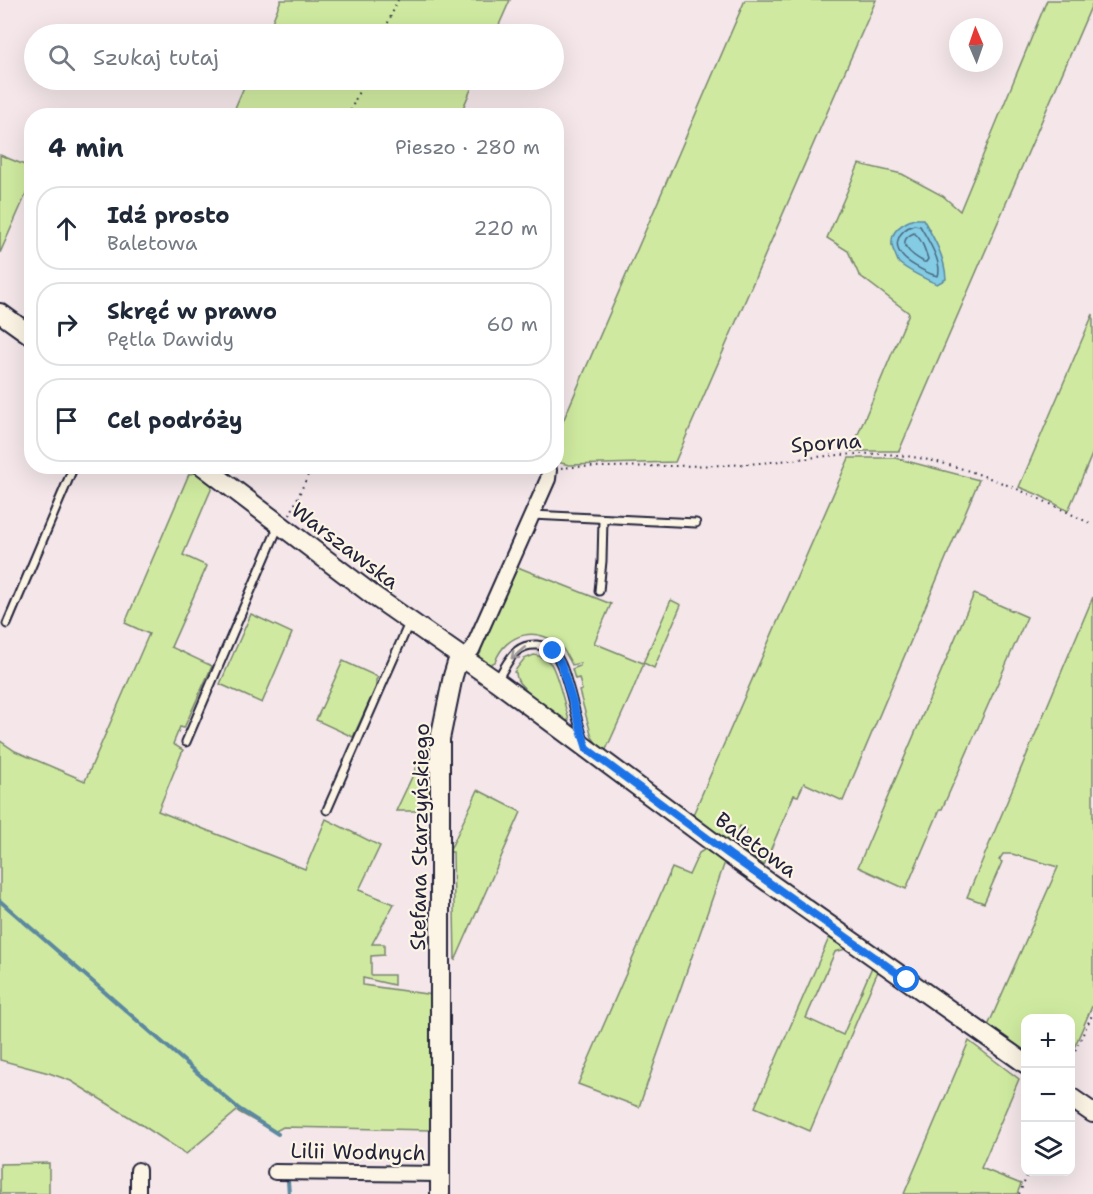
<!DOCTYPE html>
<html lang="pl">
<meta charset="utf-8">
<style>
:root{--surface:#fff;--page:#f6f6f7;--text:#1f2937;--muted:#747a83;--line:#e0e1e3}
body{margin:0;font-family:"Shantell Sans",sans-serif;background:var(--page);color:var(--text)}
.controls{position:absolute;right:18px;bottom:18px;display:grid;overflow:hidden;border-radius:12px;box-shadow:0 6px 24px #0002}
.controls button{width:54px;height:54px;display:grid;place-items:center;padding:0;border:0;border-bottom:2px solid var(--line);background:var(--surface);color:var(--text);font:30px sans-serif}
.compass{position:absolute;left:949px;top:18px;width:54px;height:54px;border-radius:50%;background:var(--surface);box-shadow:0 6px 24px #0002;rotate:358deg}
.stop{position:absolute;width:18px;height:18px;margin:-14px;border:4px solid #1a73e8;border-radius:50%;background:#fff}
.stop.end{background:#1a73e8;border-color:#fff;box-shadow:0 2px 6px #0008}
.list{margin:0;padding:0;list-style:none}
h2{display:flex;justify-content:space-between;align-items:center;height:78px;margin:0;padding:0 24px;font-size:26px}
h2 small{font-size:20px;font-weight:400;color:var(--muted)}
.list li{display:grid;grid-template-columns:39px 1fr auto;gap:18px;align-items:center;box-sizing:border-box;height:84px;margin:0 12px 12px;padding:0 12px;border:2px solid var(--line);border-radius:24px}
.list b{display:block;font-size:22px;white-space:nowrap}
.list p{margin:0;font-size:20px;white-space:nowrap;color:var(--muted)}
.list em{font-size:20px;font-style:normal;color:var(--muted)}
.icon{flex:none;width:33px;height:33px;fill:none;stroke:currentColor;stroke-width:2;stroke-linecap:round;stroke-linejoin:round}
.map{position:relative;flex:none;width:1093px;height:1194px;overflow:hidden}
.search{position:absolute;background:var(--surface);box-shadow:0 6px 24px #0002;left:24px;top:24px;width:540px;height:66px;display:flex;align-items:center;gap:15px;box-sizing:border-box;padding:0 21px;border-radius:33px;color:var(--muted);font-size:22px}
.panel{position:absolute;background:var(--surface);box-shadow:0 6px 24px #0002;left:24px;top:108px;width:540px;height:366px;border-radius:24px}
.map>svg:first-child{display:block}
.green{fill:#cfeaa0;stroke:#78866e;stroke-width:1.5}
.water{fill:#83cce4;stroke:#5c88a0;stroke-width:1.5}
.lines{fill:none;stroke-linecap:round;stroke-linejoin:round}
.shore{stroke:#49667f;stroke-width:1.5}
.stream{stroke:#5c88a0;stroke-width:4}
.service-casing{stroke:#22223b;stroke-width:11}
.minor-casing{stroke:#22223b;stroke-width:18}
.tertiary-casing{stroke:#22223b;stroke-width:22}
.path{stroke:#22223b;stroke-width:2;stroke-dasharray:1.5 4.5;stroke-linecap:butt}
.service{stroke:#fcf5e5;stroke-width:7}
.minor{stroke:#fcf5e5;stroke-width:14}
.tertiary{stroke:#fcf5e5;stroke-width:18}
.oneway{stroke:#9a9698}
.route{stroke:#1a73e8;stroke-width:8}
.labels{text-anchor:middle;dominant-baseline:central;stroke-width:4.5;stroke-linejoin:round;paint-order:stroke}
.street-label{font-size:21px;fill:#22223b;stroke:#fcf5e5}
</style>
<div class="map">
<svg width="1093" height="1194" viewBox="0 0 1093 1194">
<rect width="100%" height="100%" fill="#f4e6e9"/>
<filter id="ink" filterUnits="userSpaceOnUse"><feTurbulence type="fractalNoise" baseFrequency=".0167" numOctaves="2"/><feDisplacementMap in="SourceGraphic" scale="12" xChannelSelector="R" yChannelSelector="G"/><feConvolveMatrix kernelMatrix="1 2 1 2 8 2 1 2 1" color-interpolation-filters="sRGB"/></filter>
<g filter="url(#ink)">
<g class="green">
<path d="M281,0H510L495,34H267Z"/>
<path d="M745,0H876L675,462L569,465L557,462V435Z"/>
<path d="M1047,0H1093V2L899,451H851L909,313L859,275L848,251L827,238L859,164L902,174L943,196L960,211Z"/>
<path d="M247,80H475L460,115H232Z"/>
<path d="M0,155L32,168L31,183L0,253Z"/>
<path d="M1093,314V452L1068,511L1039,495L1019,487Z"/>
<path d="M849,458H895L979,480L843,801L804,783L798,796L794,795L764,865L745,852C749,844 744,837 747,830L740,826L731,845L692,817Z"/>
<path d="M196,473L213,485L183,555L207,566L171,647L212,666L184,728L180,727L173,744L183,750L158,811L305,869L326,819L380,846L359,890L394,904L372,944H384V955L371,956V975H394V985L363,978V985L433,995L432,1130L283,1127L274,1132L237,1111L186,1154L139,1123L71,1081L49,1073L0,1060V741L15,751L85,781L149,634L125,623L189,474Z"/>
<path d="M515,566L611,604L594,643L643,663L671,600L681,605L654,668L644,663L632,692L604,754L592,737L579,691L582,690L579,678L575,679L572,669L580,666V663L572,665C569,659 566,653 562,648C539,625 506,632 495,662L489,665L478,658L481,652L478,649Z"/>
<path d="M974,594L1027,617L942,809H940L906,889L858,867Z"/>
<path d="M1093,597V1004L1071,1055L1070,1018H1026L1025,1053L988,1026L1058,867L1012,854H1003L999,860L1002,862L984,903L967,897Z"/>
<path d="M251,614L292,633L262,703L220,684Z"/>
<path d="M534,655C541,656 546,658 551,664C558,675 565,707 569,720L565,721L528,694C524,684 517,686 516,673L514,672L524,659Z"/>
<path d="M343,661L378,677L376,680V687L353,737L316,720Z"/>
<path d="M429,741L431,747V811H396Z"/>
<path d="M478,790L521,812L455,961L453,852H449Z"/>
<path d="M707,848L725,862L639,1107L578,1084L672,868L689,875L699,853Z"/>
<path d="M829,938L846,949L835,952L806,1018L843,1035L872,967L878,971L810,1131L755,1107Z"/>
<path d="M969,1041L1019,1079L981,1168L1021,1184L1017,1194H975L971,1193V1194H904Z"/>
<path d="M49,1163V1194H0V1164Z"/>
</g>
<path class="water" d="M914,219H923C934,238 945,257 946,279L937,284C927,280 907,270 899,263C898,262 896,256 895,254C886,236 897,225 914,219Z"/>
<g class="lines">
<g class="shore">
<path d="M914,225L920,226C927,238 943,263 938,276C930,275 910,264 904,258C891,245 899,230 914,225Z"/>
<path d="M914,233C922,239 925,250 928,259L926,262H924C913,256 893,242 914,233Z"/>
</g>
<g class="stream">
<path d="M0,901L239,1109L278,1134"/>
<path d="M288,1181L289,1194"/>
</g>
<defs>
<g id="service">
<path d="M532,515L696,523"/>
<path d="M599,591L602,561L603,519"/>
<path d="M7,624L74,466"/>
<path d="M496,681C503,672 508,658 517,651C528,642 546,643 555,654C563,664 566,679 570,692C574,708 579,725 584,741"/>
<path d="M186,742L279,525"/>
<path d="M327,810L410,621"/>
</g>
<g id="minor">
<path d="M463,658L472,650L548,479L549,470L547,466"/>
<path d="M138,1170V1194"/>
<path d="M275,1172L440,1174"/>
</g>
<g id="tertiary">
<path d="M0,313L32,336"/>
<path d="M203,466L374,596L496,681L730,855L1026,1064"/>
<path d="M1070,1097L1093,1113"/>
<path d="M440,1194V739L453,676L457,663L463,658"/>
</g>
</defs>
<use href="#service" class="service-casing"/>
<use href="#minor" class="minor-casing"/>
<use href="#tertiary" class="tertiary-casing"/>
<g class="path">
<path d="M383,34L398,0"/>
<path d="M348,116L364,80"/>
<path d="M561,468C577,466 594,467 611,467C649,466 687,466 725,465C778,464 830,452 883,454C954,457 1030,493 1093,525"/>
<path d="M290,515L312,466"/>
<path d="M1070,1061L1093,1013"/>
<path d="M1070,1076L1075,1082"/>
<path d="M1019,1194L1029,1172"/>
</g>
<use href="#service" class="service"/>
<use href="#minor" class="minor"/>
<use href="#tertiary" class="tertiary"/>
</g>
<defs><path id="oneway-shaft" d="M-6 0H5M1.5-3L5.5 0L1.5 3" fill="none" stroke-width="1.6" stroke-linecap="round" stroke-linejoin="round" transform="scale(1.5)"/></defs>
<use class="oneway" href="#oneway-shaft" transform="translate(518 653) rotate(140)"/>
</g>
<g class="lines" filter="url(#ink)">
<path class="route" d="M553,651L561,664L587,749L730,855L907,980"/>
</g>
<g class="labels">
<g class="street-label">
<text transform="translate(826 443) rotate(-4)">Sporna</text>
<text transform="translate(345 546) rotate(37)">Warszawska</text>
<text transform="translate(420 837) rotate(-89)">Stefana Starzyńskiego</text>
<text transform="translate(756 845) rotate(36)">Baletowa</text>
<text transform="translate(358 1152) rotate(1)">Lilii Wodnych</text>
</g>
</g>
</svg>
<div class="controls">
<button>+</button>
<button>−</button>
<button><svg class="icon" aria-label="layers" viewBox="0 0 24 24"><path d="M12 4l9 5-9 5-9-5zM3 14l9 5 9-5"/></svg></button>
</div>
<svg class="compass" viewBox="-18 -18 36 36"><path d="M0-13l5 13h-10z" fill="#e53935"/><path d="M0 13l5-13h-10z" fill="#747a83"/></svg>
<div class="stop" style="left:907px;top:980px"></div>
<div class="stop end" style="left:553px;top:651px"></div>
<div class="search"><svg class="icon" aria-label="search" viewBox="0 0 24 24"><circle cx="10" cy="10" r="6"/><path d="M15 15l6 6"/></svg>Szukaj tutaj</div>
<section class="panel">
<h2>4 min<small>Pieszo · 280 m</small></h2>
<ul class="list">
<li><svg class="icon" aria-label="ahead" viewBox="0 0 24 24"><path d="M12 20V5M6 11l6-6 6 6"/></svg><div><b>Idź prosto</b><p>Baletowa</p></div><em>220 m</em></li>
<li><svg class="icon" aria-label="right" viewBox="0 0 24 24"><path d="M7 20v-9h11M14 6l5 5-5 5"/></svg><div><b>Skręć w prawo</b><p>Pętla Dawidy</p></div><em>60 m</em></li>
<li><svg class="icon" aria-label="arrive" viewBox="0 0 24 24"><path d="M6 21V4h12l-3 4 3 4H6"/></svg><div><b>Cel podróży</b></div></li>
</ul>
</section>
</div>
